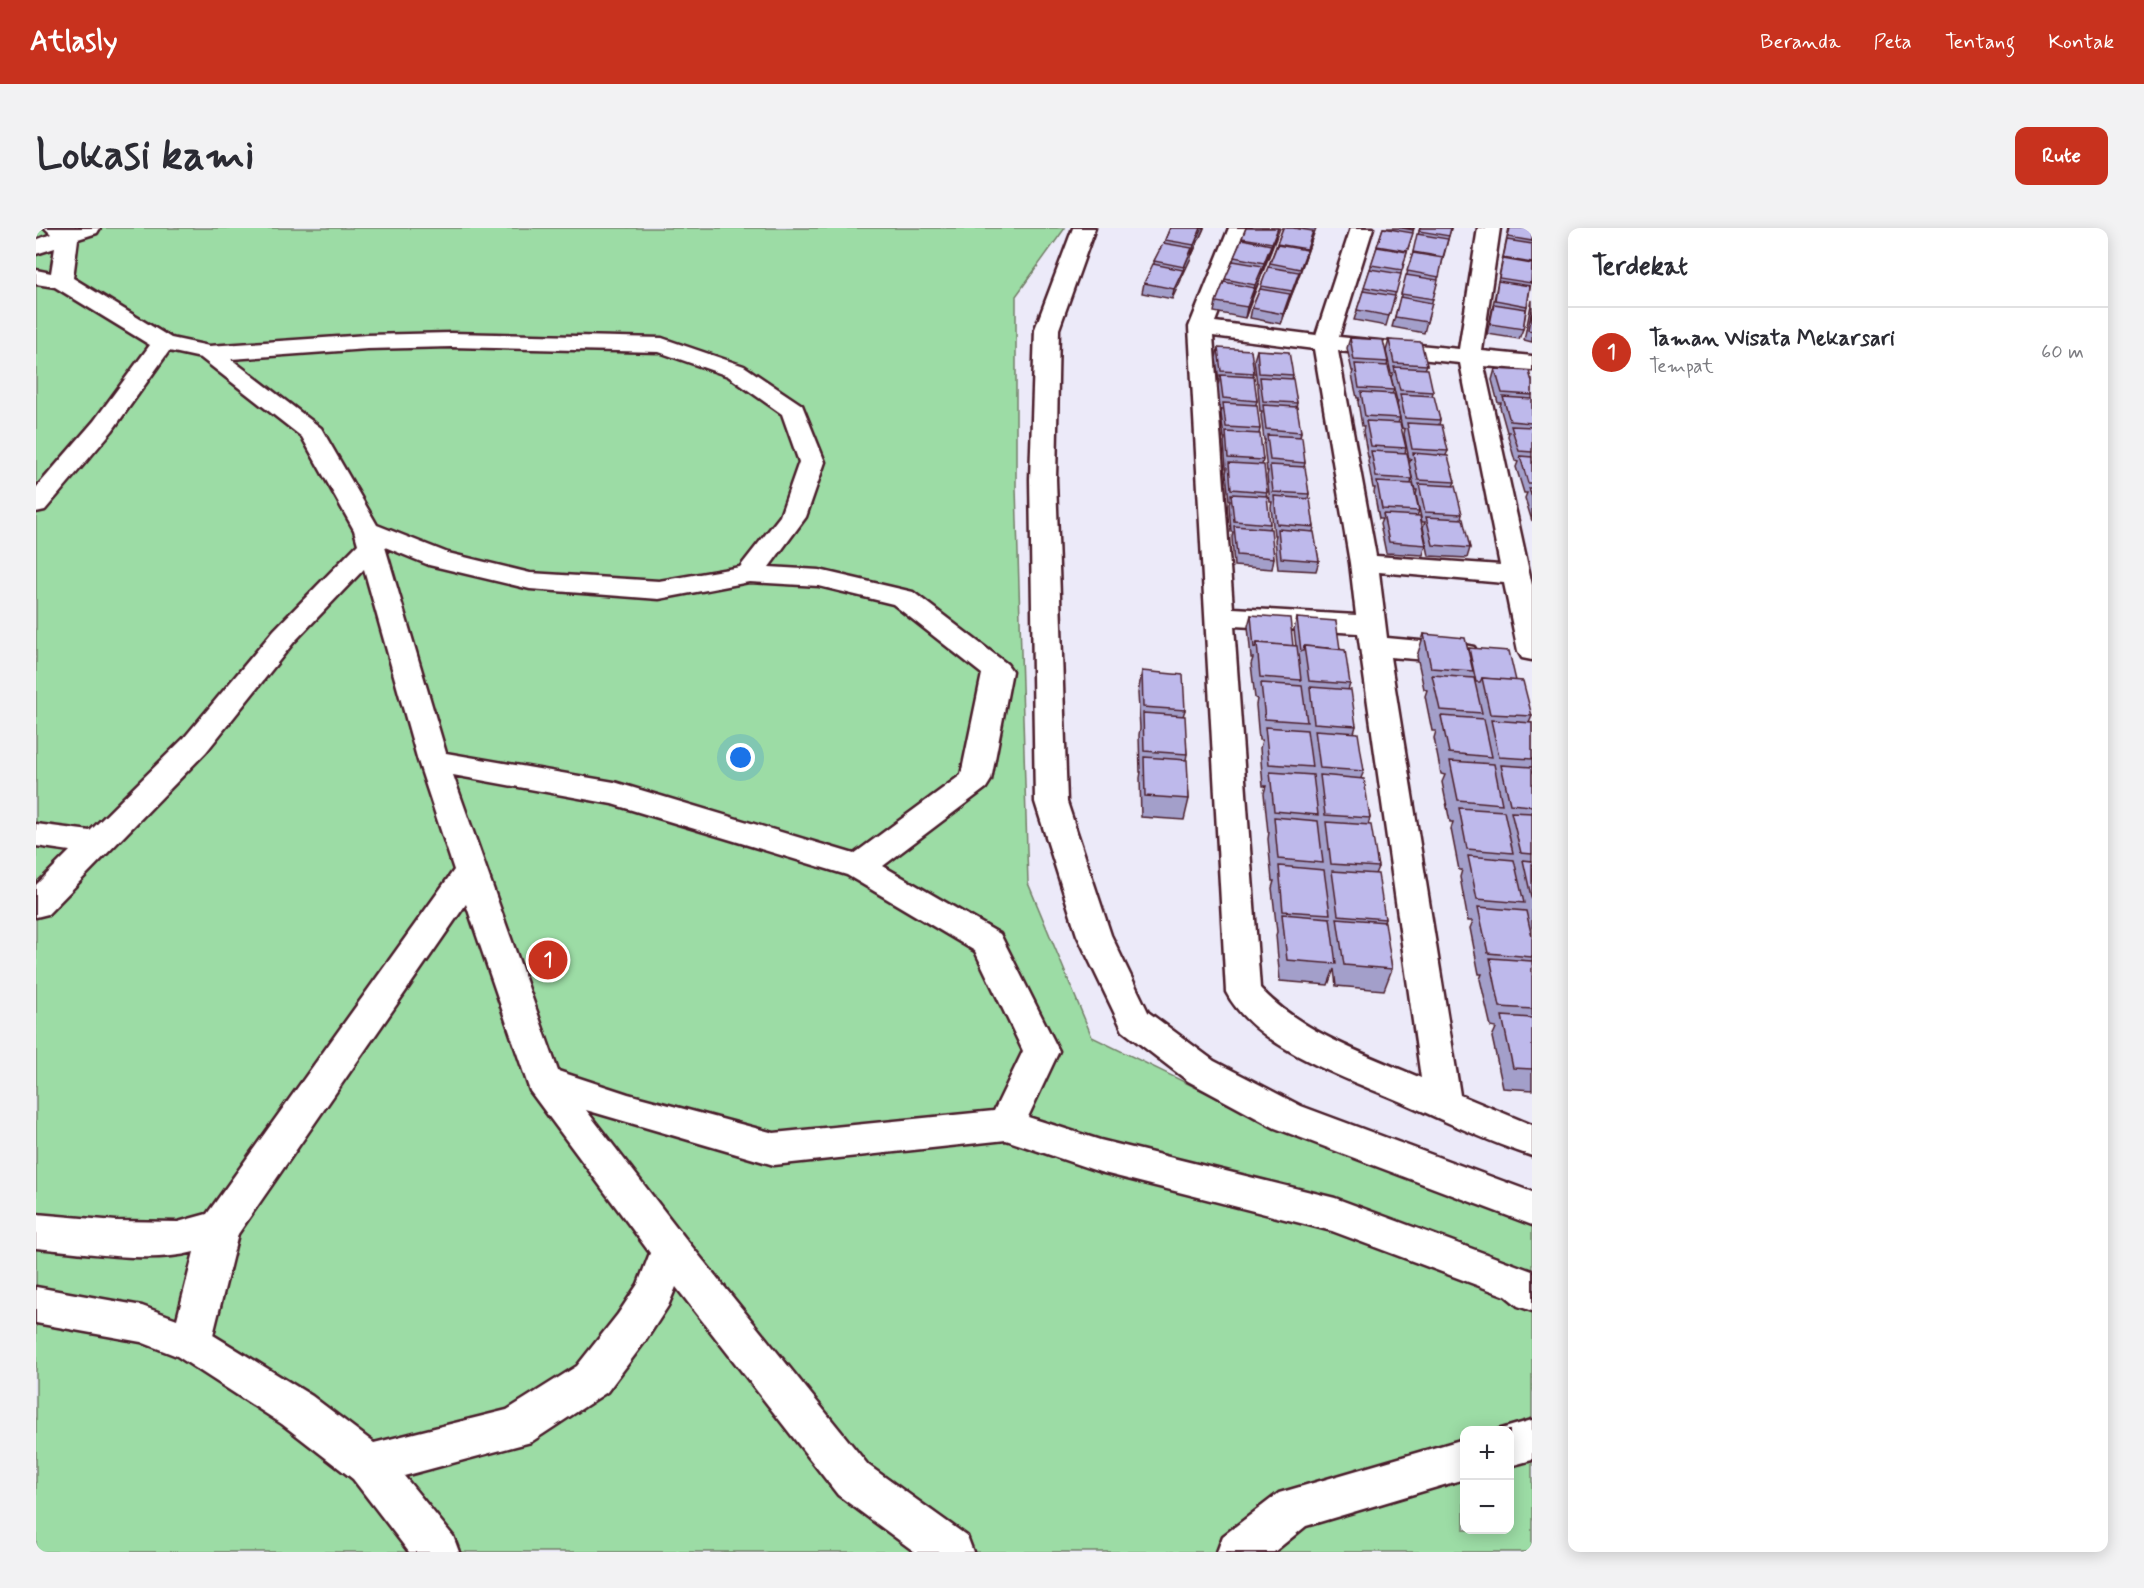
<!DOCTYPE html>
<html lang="id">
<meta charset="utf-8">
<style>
:root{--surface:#fff;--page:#f2f2f3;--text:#2b2b33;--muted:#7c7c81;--line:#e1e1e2;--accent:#c8321e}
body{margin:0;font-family:Mynerve,sans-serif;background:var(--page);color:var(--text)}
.controls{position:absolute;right:18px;bottom:18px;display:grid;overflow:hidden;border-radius:12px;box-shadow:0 3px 15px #0003}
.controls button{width:54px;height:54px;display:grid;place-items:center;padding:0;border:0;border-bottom:2px solid var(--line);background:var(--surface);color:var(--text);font:30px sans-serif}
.you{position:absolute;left:705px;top:530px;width:21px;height:21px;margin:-15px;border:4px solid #fff;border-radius:50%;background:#1a73e8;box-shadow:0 0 0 9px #1a73e833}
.badge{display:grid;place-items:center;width:39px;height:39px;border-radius:50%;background:var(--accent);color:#fff;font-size:20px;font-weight:700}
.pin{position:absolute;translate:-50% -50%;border:3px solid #fff;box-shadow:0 2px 6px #0006}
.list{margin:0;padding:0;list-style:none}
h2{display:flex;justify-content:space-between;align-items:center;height:78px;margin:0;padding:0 24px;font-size:26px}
h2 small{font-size:20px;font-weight:400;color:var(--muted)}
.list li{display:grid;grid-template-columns:39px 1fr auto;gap:18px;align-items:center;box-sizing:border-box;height:90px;padding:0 24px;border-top:2px solid var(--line)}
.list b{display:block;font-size:22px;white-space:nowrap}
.list p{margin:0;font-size:20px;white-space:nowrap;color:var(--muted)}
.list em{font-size:20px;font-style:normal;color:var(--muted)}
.map{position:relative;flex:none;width:1496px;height:1324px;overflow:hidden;border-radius:12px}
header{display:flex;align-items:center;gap:36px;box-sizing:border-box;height:84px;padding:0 30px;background:var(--accent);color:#fff}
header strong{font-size:28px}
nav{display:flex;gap:33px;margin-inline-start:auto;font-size:21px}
.intro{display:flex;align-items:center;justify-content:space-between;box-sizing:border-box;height:144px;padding:0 36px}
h1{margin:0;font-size:42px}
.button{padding:15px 27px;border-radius:12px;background:var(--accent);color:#fff;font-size:21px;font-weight:700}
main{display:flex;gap:36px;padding:0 36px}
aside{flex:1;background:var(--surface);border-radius:12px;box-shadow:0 3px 15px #0003}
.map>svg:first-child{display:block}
.green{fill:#9cdca5;stroke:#737e68;stroke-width:1.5;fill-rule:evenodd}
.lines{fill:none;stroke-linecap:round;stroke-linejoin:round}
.minor-casing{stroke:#4a1f2b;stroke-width:5}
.minor{fill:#fff;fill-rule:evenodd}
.wall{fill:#a39fca;stroke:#4a1f2b;stroke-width:1.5}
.shaded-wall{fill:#8582a4;stroke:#4a1f2b;stroke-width:1.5}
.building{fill:#beb9eb;stroke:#4a1f2b;stroke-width:1.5}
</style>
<header>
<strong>Atlasly</strong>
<nav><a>Beranda</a><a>Peta</a><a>Tentang</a><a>Kontak</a></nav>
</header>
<div class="intro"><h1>Lokasi kami</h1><a class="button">Rute</a></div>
<main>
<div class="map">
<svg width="1496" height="1324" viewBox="0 0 1496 1324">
<rect width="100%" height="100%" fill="#eceaf9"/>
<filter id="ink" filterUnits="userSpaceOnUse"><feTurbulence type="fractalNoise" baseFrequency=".0167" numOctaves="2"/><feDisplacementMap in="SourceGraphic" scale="12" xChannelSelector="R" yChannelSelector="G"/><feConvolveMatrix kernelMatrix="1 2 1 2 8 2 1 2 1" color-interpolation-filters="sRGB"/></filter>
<g filter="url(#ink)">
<path class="green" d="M0,0H1029L980,68V260L992,655L1056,809L1263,910L1496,984V1324H0ZM1428,1202H1474V1302H1428Z"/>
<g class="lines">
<defs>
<g id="minor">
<path d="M9,0H64L61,5L42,11L37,50L135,110L173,118L331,107L415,105L626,110L708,138L766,177L789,234L770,289L733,339L783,342L877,364L971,436L976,443L955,552L950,560L847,638L964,706L1023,823L992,889L1064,912L1299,970L1496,1043V1083L1482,1078L1470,1068L1296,1003L1064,944L970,912L738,937L550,882L649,1010L832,1237L931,1308L937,1324H879L802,1267L640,1059L632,1078L610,1112L571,1164L495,1214L368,1248L417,1308L423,1324H373L317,1251L246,1196L141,1128L105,1114L0,1095V1059L106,1078L141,1091L158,1024C113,1036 47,1024 0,1020V986L80,993L142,994L171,986L418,642L382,533L328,341L258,414L170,524L12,686L0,689V657L34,623L0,618V596L54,603L148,510L238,402L322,316L318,302L266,209L165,130L133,123L76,203L9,282L0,284V260L58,193L114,117L19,59L0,56V42L15,45L19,20L0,26V12L15,6ZM415,119L623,124L692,148L746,186L763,234L744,288L704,339L623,353L494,345L412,325L341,297L285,200L195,131L331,121ZM349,319L393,337L494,361L623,371L713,354L783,358L857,376L946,446L925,547L818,626L578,554L410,525ZM417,547L576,576L811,647L939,723L987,823L958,883L738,905L592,866L522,843ZM430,676L494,863L614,1025L602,1056L582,1086L541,1138L471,1182L338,1215L276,1168L177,1107L202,1006Z"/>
<path d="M1037,0H1059L1023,101L1020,251L1031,574L1075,707L1112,784L1178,833L1265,878L1496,964V997L1239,900L1152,853L1087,803L1041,707L999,574L994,251L999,101Z"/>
<path d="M1193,0H1215L1179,94L1280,107L1315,0H1337L1303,109L1423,121L1442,0H1464L1446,123L1496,128V142L1448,138L1496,357V432L1486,430L1482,423L1468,355L1343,344L1351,410L1428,417L1438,419L1442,426L1438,433L1428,435L1354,429L1424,867L1496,897V928C1453,914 1411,894 1370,876C1313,851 1220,821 1190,764L1153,99ZM1177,108L1278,121L1314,335L1320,387L1197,380ZM1302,123L1424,135L1464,337L1340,328ZM1198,398L1322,405L1385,850C1329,826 1266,805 1224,760Z"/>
<path d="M1496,1192V1232L1474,1238V1202H1462Z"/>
<path d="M1428,1211V1251L1270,1298L1238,1324H1181L1187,1308L1243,1265Z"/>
</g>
</defs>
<use href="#minor" class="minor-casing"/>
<use href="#minor" class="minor"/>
</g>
<g class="wall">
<path d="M1134,0H1168L1156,27H1155L1146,49L1145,48L1136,71L1106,65L1108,55L1118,37V33L1128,15L1129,12Z"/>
<path d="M1210,0H1244L1209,90L1178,84L1180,74Z"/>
<path d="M1247,0H1280L1245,96L1214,90L1216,80L1224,61Z"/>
<path d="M1347,0H1378L1350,98L1318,92Z"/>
<path d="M1384,0H1415L1388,105L1356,99Z"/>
<path d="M1473,0H1496V49L1487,101L1483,111L1451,106Z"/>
<path d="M1496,72V114L1488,112Z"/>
<path d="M1314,110L1352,134L1351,138L1358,162L1356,166L1364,190L1362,195L1370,220L1369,225L1376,251L1375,256L1383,283L1381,288L1390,317L1387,327L1350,325L1344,296L1346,291H1343L1338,264L1339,260H1337L1332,233L1333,229H1332L1327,203L1328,198H1326L1322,174L1323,170H1321L1316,147L1317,143H1316L1311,120Z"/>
<path d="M1353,112L1391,137L1389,141L1397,164L1396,168L1404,192L1403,197L1412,223L1410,227L1419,254L1417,258L1426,286L1425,291L1434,320L1431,330L1393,328L1387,299L1389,294H1386L1380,267L1381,262H1379L1373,236L1375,231H1373L1368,206L1369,201L1366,200L1361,176L1362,173H1361L1355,149L1357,145H1355L1350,123Z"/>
<path d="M1182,120L1218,145L1217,149L1221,173L1220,176L1224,201L1223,206L1227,232L1226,237L1231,264L1230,268L1234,296L1233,301L1238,330L1236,341L1198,338L1196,309L1197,304H1195L1193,276L1194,272H1193L1190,245L1191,240H1190L1188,215L1189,210H1188L1185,185L1186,181H1184L1182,157L1183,153L1180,130Z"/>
<path d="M1221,122L1257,147L1256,151L1261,175L1260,179L1265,204L1264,209L1269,235L1268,239L1273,266L1272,271L1278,299L1277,304L1283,333L1280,343L1242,341L1239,312L1240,307H1238L1235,279L1236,274H1234L1231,248L1232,243H1231L1228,217L1229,212H1228L1225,187L1226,183H1224L1222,160V155H1221L1218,132Z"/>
<path d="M1459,141L1495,152L1496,150V293L1489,270L1491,265H1488L1480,239L1482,234L1479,233L1472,208L1473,204H1471L1464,179L1465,175H1462L1456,152Z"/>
<path d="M1215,387L1257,418H1260L1258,401L1261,390L1304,421L1314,456L1312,462L1320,498L1318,505L1328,543L1325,550L1334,590L1332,597L1342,639L1339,646L1349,691L1348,694L1356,741L1348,762L1300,758L1298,741L1292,757L1244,753L1240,707L1241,704L1236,660L1238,653H1236L1232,611L1233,604H1232L1228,565L1230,558H1227L1224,520L1226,512H1223L1220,477L1221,471L1219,470L1215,436L1217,430H1215L1212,398Z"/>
<path d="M1388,406L1432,422L1433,420L1480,453L1496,488L1493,495H1496V862L1467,860L1456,809L1460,800L1455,799L1444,751L1446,746H1443L1434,700L1437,693H1432L1424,649L1426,642H1423L1415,601L1417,594H1414L1406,554L1409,547L1405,546L1398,510L1400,503H1396L1389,468L1391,462L1388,461L1381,428Z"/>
<path d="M1106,443L1149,482L1147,488L1151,526L1150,532L1153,571L1148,592L1105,589L1104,550L1105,544H1104L1103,507L1104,500L1102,465Z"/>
</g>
<g class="shaded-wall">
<path d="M1165,0H1168L1156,27L1158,17Z"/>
<path d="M1242,0L1240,7L1234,25L1236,15Z"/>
<path d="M1277,3L1275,13L1262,51L1271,21Z"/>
<path d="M1235,17L1233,26L1226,45L1228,35Z"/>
<path d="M1156,20L1155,30L1146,49L1148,39Z"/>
<path d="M1227,38L1225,48L1217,67L1219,57Z"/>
<path d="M1147,42L1145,52L1136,71L1138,61Z"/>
<path d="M1263,44L1261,54L1253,73L1256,63Z"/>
<path d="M1218,60L1216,70L1209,90L1211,79Z"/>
<path d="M1254,66L1252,76L1245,96L1247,86Z"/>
</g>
<g class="building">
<path d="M1134,0H1165L1158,17L1129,12Z"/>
<path d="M1210,0H1242L1236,15L1206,10Z"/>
<path d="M1247,0H1257L1277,3L1271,21L1241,16Z"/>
<path d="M1347,0L1377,5L1371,23L1341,18Z"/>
<path d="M1366,0H1378L1377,2Z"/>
<path d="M1384,0H1415L1413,8L1383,3Z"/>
<path d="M1474,0H1496V13L1472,9Z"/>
<path d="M1381,6L1412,11L1407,29L1377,24Z"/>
<path d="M1206,11L1235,17L1228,35L1198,29Z"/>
<path d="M1471,12L1496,16V35L1467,30Z"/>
<path d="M1127,15L1156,20L1148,39L1118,33Z"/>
<path d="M1241,17L1271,22L1264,41L1234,35Z"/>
<path d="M1341,19L1371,24L1366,42L1335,37Z"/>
<path d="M1377,25L1407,30L1403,49L1371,43Z"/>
<path d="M1467,31L1496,36L1495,55L1463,50Z"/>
<path d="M1197,33L1227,38L1219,57L1189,51Z"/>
<path d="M1117,36L1147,42L1138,61L1108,55Z"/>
<path d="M1232,39L1263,44L1256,63L1225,58Z"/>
<path d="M1334,41L1365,46L1360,65L1328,59Z"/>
<path d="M1370,47L1402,52L1397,71L1365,66Z"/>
<path d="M1462,53L1494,58L1491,78L1459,72Z"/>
<path d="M1188,54L1218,60L1211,79L1180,74Z"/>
<path d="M1224,61L1254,66L1247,86L1216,80Z"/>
<path d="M1327,63L1359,68L1353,88L1321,82Z"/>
<path d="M1364,69L1396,75L1391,94L1359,89Z"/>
<path d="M1458,76L1490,81L1487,101L1454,96Z"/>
<path d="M1496,82V103L1492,102Z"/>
<path d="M1314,110L1347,112L1352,134L1318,132Z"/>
<path d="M1353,112L1385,114L1391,137L1358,135Z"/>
<path d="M1182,120L1215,122L1218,145L1185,143Z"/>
<path d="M1221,122L1253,124L1257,147L1223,145Z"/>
<path d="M1319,136L1352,138L1358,162L1323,160Z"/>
<path d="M1358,139L1392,141L1397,164L1364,162Z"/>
<path d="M1459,141L1493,143L1496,154V167L1466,165Z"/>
<path d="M1184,147L1218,149L1221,173L1187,170Z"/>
<path d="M1224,149L1257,151L1261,175L1227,173Z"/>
<path d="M1325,164L1358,166L1364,190L1329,188Z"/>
<path d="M1364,166L1398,168L1404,192L1369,190Z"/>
<path d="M1467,169L1496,171V195L1474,193Z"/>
<path d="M1187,175L1221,177L1224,201L1190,199Z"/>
<path d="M1227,177L1261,179L1265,204L1230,201Z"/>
<path d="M1330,193L1364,195L1370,220L1335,218Z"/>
<path d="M1371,195L1406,197L1412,223L1376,221Z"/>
<path d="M1475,198L1496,199V224L1483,223Z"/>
<path d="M1190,204L1224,206L1227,232L1192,230Z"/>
<path d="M1231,207L1266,209L1269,235L1234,232Z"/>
<path d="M1335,223L1371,225L1376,251L1340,249Z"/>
<path d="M1377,225L1412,228L1419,254L1382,252Z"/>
<path d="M1484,228L1496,229V255H1492Z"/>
<path d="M1193,235L1228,237L1231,264L1195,261Z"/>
<path d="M1234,237L1269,239L1273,266L1237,264Z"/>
<path d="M1341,254L1377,256L1383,283L1346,281Z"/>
<path d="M1383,256L1419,258L1426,286L1389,284Z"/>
<path d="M1493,260H1496V269Z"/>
<path d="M1195,266L1231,268L1234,296L1198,293Z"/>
<path d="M1238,268L1274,271L1278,299L1241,296Z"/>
<path d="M1347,286L1384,288L1390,317L1353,314Z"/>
<path d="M1390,289L1427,291L1434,320L1397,317Z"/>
<path d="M1198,298L1235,301L1238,330L1201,327Z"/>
<path d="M1242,301L1278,304L1283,333L1245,330Z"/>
<path d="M1215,387L1254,390L1257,418L1221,415L1219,420H1218Z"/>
<path d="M1261,390L1300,393L1304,421L1268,418L1267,423H1265Z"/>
<path d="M1388,406L1429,410L1437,443L1395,440Z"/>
<path d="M1221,415L1261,418L1265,452L1224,449Z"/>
<path d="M1268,418L1309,422L1314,456L1273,453Z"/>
<path d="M1433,420L1473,423L1480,453L1446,450L1444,454H1440Z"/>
<path d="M1106,443L1147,447L1149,482L1107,479Z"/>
<path d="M1396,447L1438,450L1446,485L1404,482Z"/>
<path d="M1446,450L1487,453L1496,488L1454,486Z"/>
<path d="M1225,455L1266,458L1271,494L1229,491Z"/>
<path d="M1274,459L1315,462L1320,498L1278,495Z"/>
<path d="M1107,485L1149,488L1151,526L1108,523Z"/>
<path d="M1405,488L1448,491L1456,529L1413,525Z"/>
<path d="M1455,492L1496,495V531L1463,529Z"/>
<path d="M1229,499L1271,502L1276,539L1233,536Z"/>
<path d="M1279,502L1322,505L1328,543L1284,540Z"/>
<path d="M1108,529L1151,532L1153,571L1109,568Z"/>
<path d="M1414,533L1458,536L1466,576L1422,572Z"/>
<path d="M1465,537L1496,539V578L1474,576Z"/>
<path d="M1234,544L1277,547L1282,587L1238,583Z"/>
<path d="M1284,547L1328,551L1334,590L1289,587Z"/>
<path d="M1423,580L1468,583L1477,625L1431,621Z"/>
<path d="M1475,584L1496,585V626L1485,625Z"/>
<path d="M1238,589L1282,593L1287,635L1242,631Z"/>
<path d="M1290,594L1335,597L1342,639L1295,636Z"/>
<path d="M1432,628L1478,632L1488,675L1441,671Z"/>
<path d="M1487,632L1496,633V673Z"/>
<path d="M1243,638L1288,642L1294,686L1247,683Z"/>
<path d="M1296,643L1342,646L1349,691L1302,687Z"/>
<path d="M1442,679L1490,683L1496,709V729L1452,725Z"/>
<path d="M1246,686L1294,690L1300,736L1251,732Z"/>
<path d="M1301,690L1349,694L1356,741L1308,737Z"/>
<path d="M1454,730L1496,733V781L1464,779Z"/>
<path d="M1466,788L1496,790V841L1477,840Z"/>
</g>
</g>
</svg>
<div class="controls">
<button>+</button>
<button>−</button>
</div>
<div class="you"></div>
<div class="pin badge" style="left:512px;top:732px">1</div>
</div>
<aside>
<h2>Terdekat<small></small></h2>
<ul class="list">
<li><span class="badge">1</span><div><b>Taman Wisata Mekarsari</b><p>Tempat</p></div><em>60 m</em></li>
</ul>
</aside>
</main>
